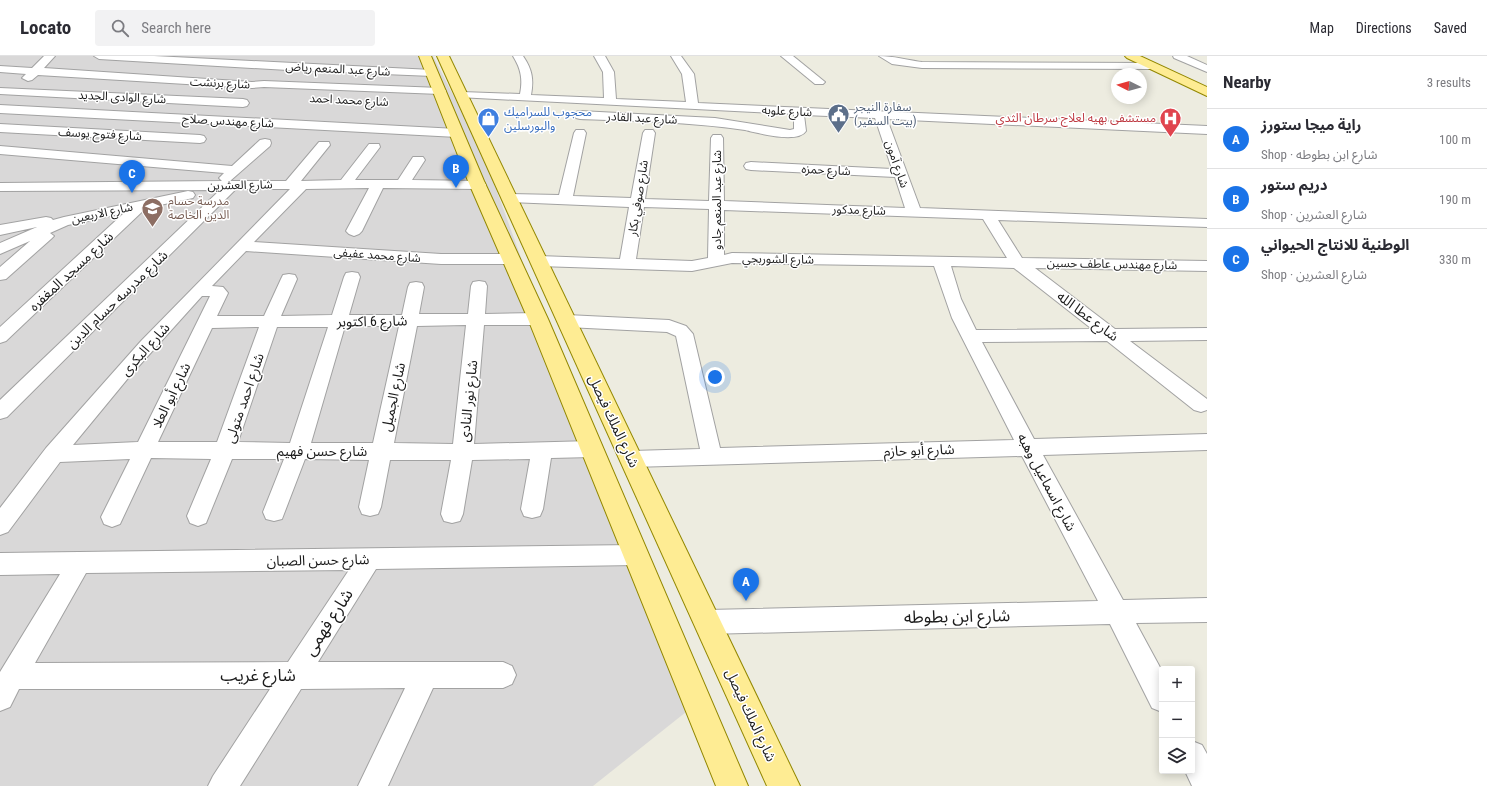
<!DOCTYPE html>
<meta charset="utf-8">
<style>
:root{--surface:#fff;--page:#f2f2f3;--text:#2b2b33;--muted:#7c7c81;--line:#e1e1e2;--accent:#1a73e8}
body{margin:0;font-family:"Roboto Condensed","Noto Sans Arabic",sans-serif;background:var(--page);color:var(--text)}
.controls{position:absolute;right:12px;bottom:12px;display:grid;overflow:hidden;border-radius:4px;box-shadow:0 2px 10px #0003}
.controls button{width:36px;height:36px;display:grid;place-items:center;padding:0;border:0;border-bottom:1px solid var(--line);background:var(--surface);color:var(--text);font:20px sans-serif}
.compass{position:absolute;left:1111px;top:12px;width:36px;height:36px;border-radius:50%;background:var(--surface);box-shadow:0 2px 10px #0003;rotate:275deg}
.you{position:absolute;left:715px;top:321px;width:14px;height:14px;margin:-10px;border:3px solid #fff;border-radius:50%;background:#1a73e8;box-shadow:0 0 0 6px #1a73e833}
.badge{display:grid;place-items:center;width:26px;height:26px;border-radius:50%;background:var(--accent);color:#fff;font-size:13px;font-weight:700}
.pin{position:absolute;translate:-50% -33px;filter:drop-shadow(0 1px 2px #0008)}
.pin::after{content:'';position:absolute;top:21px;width:14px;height:12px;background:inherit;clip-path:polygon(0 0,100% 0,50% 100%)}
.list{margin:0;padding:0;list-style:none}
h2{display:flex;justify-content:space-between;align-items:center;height:52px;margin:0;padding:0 16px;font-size:17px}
h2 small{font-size:13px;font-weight:400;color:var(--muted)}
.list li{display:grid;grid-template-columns:26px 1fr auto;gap:12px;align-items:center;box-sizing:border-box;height:60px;padding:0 16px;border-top:1px solid var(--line)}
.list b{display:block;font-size:15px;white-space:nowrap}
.list p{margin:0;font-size:13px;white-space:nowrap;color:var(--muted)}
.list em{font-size:13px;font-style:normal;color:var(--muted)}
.icon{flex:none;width:22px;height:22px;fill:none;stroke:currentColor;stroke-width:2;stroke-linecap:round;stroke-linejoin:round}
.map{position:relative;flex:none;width:1207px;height:730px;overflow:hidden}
header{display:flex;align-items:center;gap:24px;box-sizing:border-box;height:56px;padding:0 20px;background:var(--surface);border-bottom:1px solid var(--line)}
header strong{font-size:19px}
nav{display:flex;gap:22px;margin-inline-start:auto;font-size:14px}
.search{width:280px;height:36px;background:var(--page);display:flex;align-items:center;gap:10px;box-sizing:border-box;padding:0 14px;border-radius:4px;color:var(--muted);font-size:15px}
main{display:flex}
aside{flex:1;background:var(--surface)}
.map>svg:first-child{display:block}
.residential{fill:#d9d8d8}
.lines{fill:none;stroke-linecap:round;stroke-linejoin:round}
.street-casing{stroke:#a2a2a2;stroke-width:2}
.primary-casing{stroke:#928700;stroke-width:2}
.street{fill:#fff;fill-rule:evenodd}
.primary{fill:#feec93;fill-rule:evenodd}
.labels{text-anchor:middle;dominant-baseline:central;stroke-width:3;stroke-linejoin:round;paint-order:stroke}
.far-street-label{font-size:12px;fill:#1b1b1b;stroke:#fff}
.far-service-label{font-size:12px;fill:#4e5e75;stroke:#fff;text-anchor:start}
.far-shop-label{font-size:12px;fill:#366cbe;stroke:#fff;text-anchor:start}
.far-health-label{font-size:12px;fill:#be3a42;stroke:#fff;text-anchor:end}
.far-education-label{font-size:12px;fill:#785e54;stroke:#fff;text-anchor:start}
.street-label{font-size:14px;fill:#1b1b1b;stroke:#fff}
.near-street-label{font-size:17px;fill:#1b1b1b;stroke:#fff}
</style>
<header>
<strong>Locato</strong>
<div class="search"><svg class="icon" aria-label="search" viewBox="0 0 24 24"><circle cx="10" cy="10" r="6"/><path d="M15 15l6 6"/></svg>Search here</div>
<nav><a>Map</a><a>Directions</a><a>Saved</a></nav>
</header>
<main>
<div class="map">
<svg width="1207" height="730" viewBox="0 0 1207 730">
<rect width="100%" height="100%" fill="#edece0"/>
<path class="residential" d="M0,0H433L483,97L686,656L593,730H0Z"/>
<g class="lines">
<defs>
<g id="street">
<path d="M44,0H55L44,12L252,26L264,25L440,32L444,33L446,35L444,37L440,38L264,31L252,32L38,19L32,24L28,25L22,22L26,18L0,16V10L32,12Z"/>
<path d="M94,0H154L432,14L438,17L432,20L288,14L99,3Z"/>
<path d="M513,0H523C532,13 534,23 531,39L604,42L603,16L594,0H605L614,16L616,43L686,46L682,18L671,0H681L694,18L698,47L1207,70V78L887,63L920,152L1207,163V171L998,164L1022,202L1207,205V215L1035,212L1115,273L1207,272V284L1130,285L1207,343V354L1201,356L1194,354L1107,285L982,286L1034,383L1207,378V394L1043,399L1123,544L1207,542V566L1136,567L1162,615V656L1152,652L1110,568L707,578L698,574L694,566L698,558L707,554L1098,545L1022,400L632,411L625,409L622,403L625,397L632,395L700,393L676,280L667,276L567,271L561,269L558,265L561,261L567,259L669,264L686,270L693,278L720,392L1014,384L952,262L934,210L732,207L692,215L539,210L533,208L531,205L533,202L539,200L620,203L629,151L510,146L505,145L503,142L505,139L510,138L559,139L574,77L576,74H584L586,77L573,140L631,142L643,77L645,74H653L655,77L645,143L709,145L711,82L713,79H721L723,82L724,145L905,152L895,121L751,114L746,113L744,110L746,107L751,106L892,113L875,62L804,59L806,75C798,88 758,77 745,74C690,66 635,65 580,63L576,62L574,59L576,56L580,55L715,62L790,74L794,73V58L458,41L456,39L458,37L462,36L520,38C523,23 521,13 513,0ZM644,151L709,153L708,202L692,205L636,203ZM724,154L983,163L1007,202L732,197L724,199ZM951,210L1014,212L1092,273L976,274L961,243Z"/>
<path d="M781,0H793L825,26L823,28H815Z"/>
<path d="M879,0C893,0 907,4 922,6L1152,7L1157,10L1152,13L922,12L892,8Z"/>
<path d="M1173,0H1187L1207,9V16L1174,2Z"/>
<path d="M0,32L243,43L247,44L249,47L247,50L243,51L0,38Z"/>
<path d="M0,49L457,73L461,74L463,77L461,80L457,81L0,57Z"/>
<path d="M0,68L200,79L204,80L206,83L204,86L200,87L0,76Z"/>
<path d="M265,83L270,84L271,87L270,90L230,125H286L319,86H329L330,89L301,125L341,124L369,88H379L380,91L355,124H398L413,101H423L425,104L412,124L479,125L484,126L486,129L484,132L479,133L383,132L362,175L359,178L354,180L349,178L346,175L369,132L306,133L254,186L441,198H511L517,200L519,203L517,206L511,208H441L246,195L212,230L223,231L228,237L217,260H264L281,223L283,219L289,218L295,219L297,223L281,260L332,259L344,221L346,217L352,216L358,217L360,221L349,259H402L408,231L410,227L416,226L422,227L424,231L419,258H468L471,230L473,226L479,225L485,226L487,230L485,258L538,257L544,259L547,263L544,267L538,269H484L474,388L592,385L599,387L602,393L599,399L592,401L551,402L543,453L540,460L532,462L524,460L521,453L530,403L472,404L463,458L460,465L452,467L444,465L441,458L451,404H390L381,451L378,458L370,460L362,458L359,451L369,404L305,403L282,463L274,465L266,463L263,456L284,403H232L206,467L198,470L190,467L187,460L211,403L151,402L120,468L112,471L104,468L101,461L130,403L60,406L8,476L0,479V452L46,392L141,285L290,133H236L7,361L0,363V344L220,134L0,135V127L222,125L219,122L224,117L0,98V90L232,110L260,84ZM202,240H210L138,386L73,389L129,321ZM466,269L453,388L394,387L417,270ZM345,270H399L373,387H311ZM259,271L217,386H158L212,272ZM277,271H328L290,387L238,386Z"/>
<path d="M188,135L193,136L195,139L193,142L146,152L6,285L0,287V271L124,157L68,169L50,177L54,180L51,183L6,223L0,224V211L30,185L0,198V187L37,171L0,179V169L46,161L51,162L53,164L64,161Z"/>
<path d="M636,489L644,492L648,499L644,506L636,509L376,513L318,606H503L512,610L516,619L512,628L503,632H433L388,730H358L405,632L301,633L240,730H208L213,720L270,633H19L10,651L0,655V616L60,518L0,519V497ZM349,514L288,606L35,607L86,517Z"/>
<path d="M1192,685L1202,689L1207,698V730H1192L1185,715H1192Z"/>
</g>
<g id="primary">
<path d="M419,0H431L484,125L548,263L748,730H716L528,263L468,125Z"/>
<path d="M437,0H449L800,730H767Z"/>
<path d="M1125,0H1140L1207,31V40L1127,2Z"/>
</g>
</defs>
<use href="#street" class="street-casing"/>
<use href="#primary" class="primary-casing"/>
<use href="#street" class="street"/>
<use href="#primary" class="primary"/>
</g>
<defs>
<symbol id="civic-pin" viewBox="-11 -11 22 30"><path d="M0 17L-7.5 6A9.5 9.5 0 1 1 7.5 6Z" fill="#5c6f8a" stroke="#fff"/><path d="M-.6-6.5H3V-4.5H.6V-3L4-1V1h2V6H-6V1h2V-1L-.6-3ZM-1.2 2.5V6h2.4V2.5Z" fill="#fff"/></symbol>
<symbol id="hospital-pin" viewBox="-11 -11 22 30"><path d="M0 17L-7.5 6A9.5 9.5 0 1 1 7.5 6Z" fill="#e0444e" stroke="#fff"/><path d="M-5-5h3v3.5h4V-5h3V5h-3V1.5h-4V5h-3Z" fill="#fff"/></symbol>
<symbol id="shop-pin" viewBox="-11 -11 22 30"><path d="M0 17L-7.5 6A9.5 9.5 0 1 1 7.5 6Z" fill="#3f7fe0" stroke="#fff"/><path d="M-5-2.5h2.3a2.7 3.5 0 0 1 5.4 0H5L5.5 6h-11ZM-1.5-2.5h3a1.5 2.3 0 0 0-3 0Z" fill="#fff"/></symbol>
<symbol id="school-pin" viewBox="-11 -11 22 30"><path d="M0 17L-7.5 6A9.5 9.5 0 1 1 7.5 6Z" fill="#8d6e63" stroke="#fff"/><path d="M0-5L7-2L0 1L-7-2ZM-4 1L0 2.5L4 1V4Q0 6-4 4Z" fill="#fff"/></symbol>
</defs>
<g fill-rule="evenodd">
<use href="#civic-pin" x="826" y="46" width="25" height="34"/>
<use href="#hospital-pin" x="1158" y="50" width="25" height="34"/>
<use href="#shop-pin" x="476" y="50" width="25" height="34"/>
<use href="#school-pin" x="140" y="140" width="25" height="34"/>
</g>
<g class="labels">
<g class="far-street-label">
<text transform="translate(338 13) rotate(3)">شارع عبد المنعم رياض</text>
<text transform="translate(220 27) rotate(3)">شارع برنشت</text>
<text transform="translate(122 41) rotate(3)">شارع الوادى الجديد</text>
<text transform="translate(349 44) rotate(3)">شارع محمد احمد</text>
<text transform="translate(787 55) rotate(3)">شارع علوبه</text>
<text transform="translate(642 62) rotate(3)">شارع عبد القادر</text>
<text transform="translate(228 65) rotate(3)">شارع مهندس صلاح</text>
<text transform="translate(100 78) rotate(3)">شارع فتوح يوسف</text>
<text transform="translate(897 108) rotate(71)">شارع آمون</text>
<text transform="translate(826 114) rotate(3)">شارع حمزه</text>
<text transform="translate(240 129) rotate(-1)">شارع العشرين</text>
<text transform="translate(638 142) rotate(-81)">شارع صوفي بكار</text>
<text transform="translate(717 144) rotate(-90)">شارع عبد المنعم جادو</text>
<text transform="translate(859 154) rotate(2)">شارع مدكور</text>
<text transform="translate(102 157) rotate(-12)">شارع الاربعين</text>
<text transform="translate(377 199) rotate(4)">شارع محمد عفيفى</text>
<text transform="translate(778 203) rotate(1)">شارع الشوربجي</text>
<text transform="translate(1112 208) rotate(1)">شارع مهندس عاطف حسين</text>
</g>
<g class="far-service-label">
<text x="854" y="51">سفارة النيجر<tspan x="854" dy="14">(بيت السفير)</tspan></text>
</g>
<g class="far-shop-label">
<text x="504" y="56">محجوب للسراميك<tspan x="504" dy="14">والبورسلين</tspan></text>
</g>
<g class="far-health-label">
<text x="1156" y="62">مستشفى بهيه لعلاج سرطان الثدي</text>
</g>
<g class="far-education-label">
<text x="168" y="145">مدرسة حسام<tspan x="168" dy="14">الدين الخاصة</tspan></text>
</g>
<g class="street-label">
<text transform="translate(71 215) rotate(-43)">شارع مسجد المغفره</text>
<text transform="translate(117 243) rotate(-44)">شارع مدرسه حسام الدين</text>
<text transform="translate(1088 260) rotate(37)">شارع عطا الله</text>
<text transform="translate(372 265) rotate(-1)">شارع 6 اكتوبر</text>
<text transform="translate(145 293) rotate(-48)">شارع البكرى</text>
<text transform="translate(171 339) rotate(-64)">شارع أبو العلا</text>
<text transform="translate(393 341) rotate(-78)">شارع الجميل</text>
<text transform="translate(244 342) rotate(-71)">شارع احمد متولى</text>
<text transform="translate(468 345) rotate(-84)">شارع نور النادى</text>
<text transform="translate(614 365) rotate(65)">شارع الملك فيصل</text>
<text transform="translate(919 394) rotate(-2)">شارع أبو حازم</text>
<text x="322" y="395">شارع حسن فهيم</text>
<text transform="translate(1047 426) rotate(62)">شارع اسماعيل وهبه</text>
<text transform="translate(318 504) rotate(-1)">شارع حسن الصبان</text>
<text transform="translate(751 659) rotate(65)">شارع الملك فيصل</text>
</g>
<g class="near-street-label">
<text transform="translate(957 560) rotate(-1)">شارع ابن بطوطه</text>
<text transform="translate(328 566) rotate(-57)">شارع فهمى</text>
<text x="258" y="619">شارع غريب</text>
</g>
</g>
</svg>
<div class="controls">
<button>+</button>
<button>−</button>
<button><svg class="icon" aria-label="layers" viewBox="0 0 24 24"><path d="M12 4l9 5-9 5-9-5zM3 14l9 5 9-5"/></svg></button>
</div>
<svg class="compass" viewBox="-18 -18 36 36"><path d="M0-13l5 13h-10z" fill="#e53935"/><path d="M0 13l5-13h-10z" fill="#7c7c81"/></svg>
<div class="you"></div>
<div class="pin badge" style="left:746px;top:545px">A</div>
<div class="pin badge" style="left:456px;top:132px">B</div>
<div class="pin badge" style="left:132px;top:137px">C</div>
</div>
<aside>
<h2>Nearby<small>3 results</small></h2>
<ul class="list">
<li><span class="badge">A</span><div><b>راية ميجا ستورز</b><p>Shop · شارع ابن بطوطه</p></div><em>100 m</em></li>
<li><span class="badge">B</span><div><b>دريم ستور</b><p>Shop · شارع العشرين</p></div><em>190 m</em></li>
<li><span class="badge">C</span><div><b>الوطنية للانتاج الحيواني</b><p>Shop · شارع العشرين</p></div><em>330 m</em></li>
</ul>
</aside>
</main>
